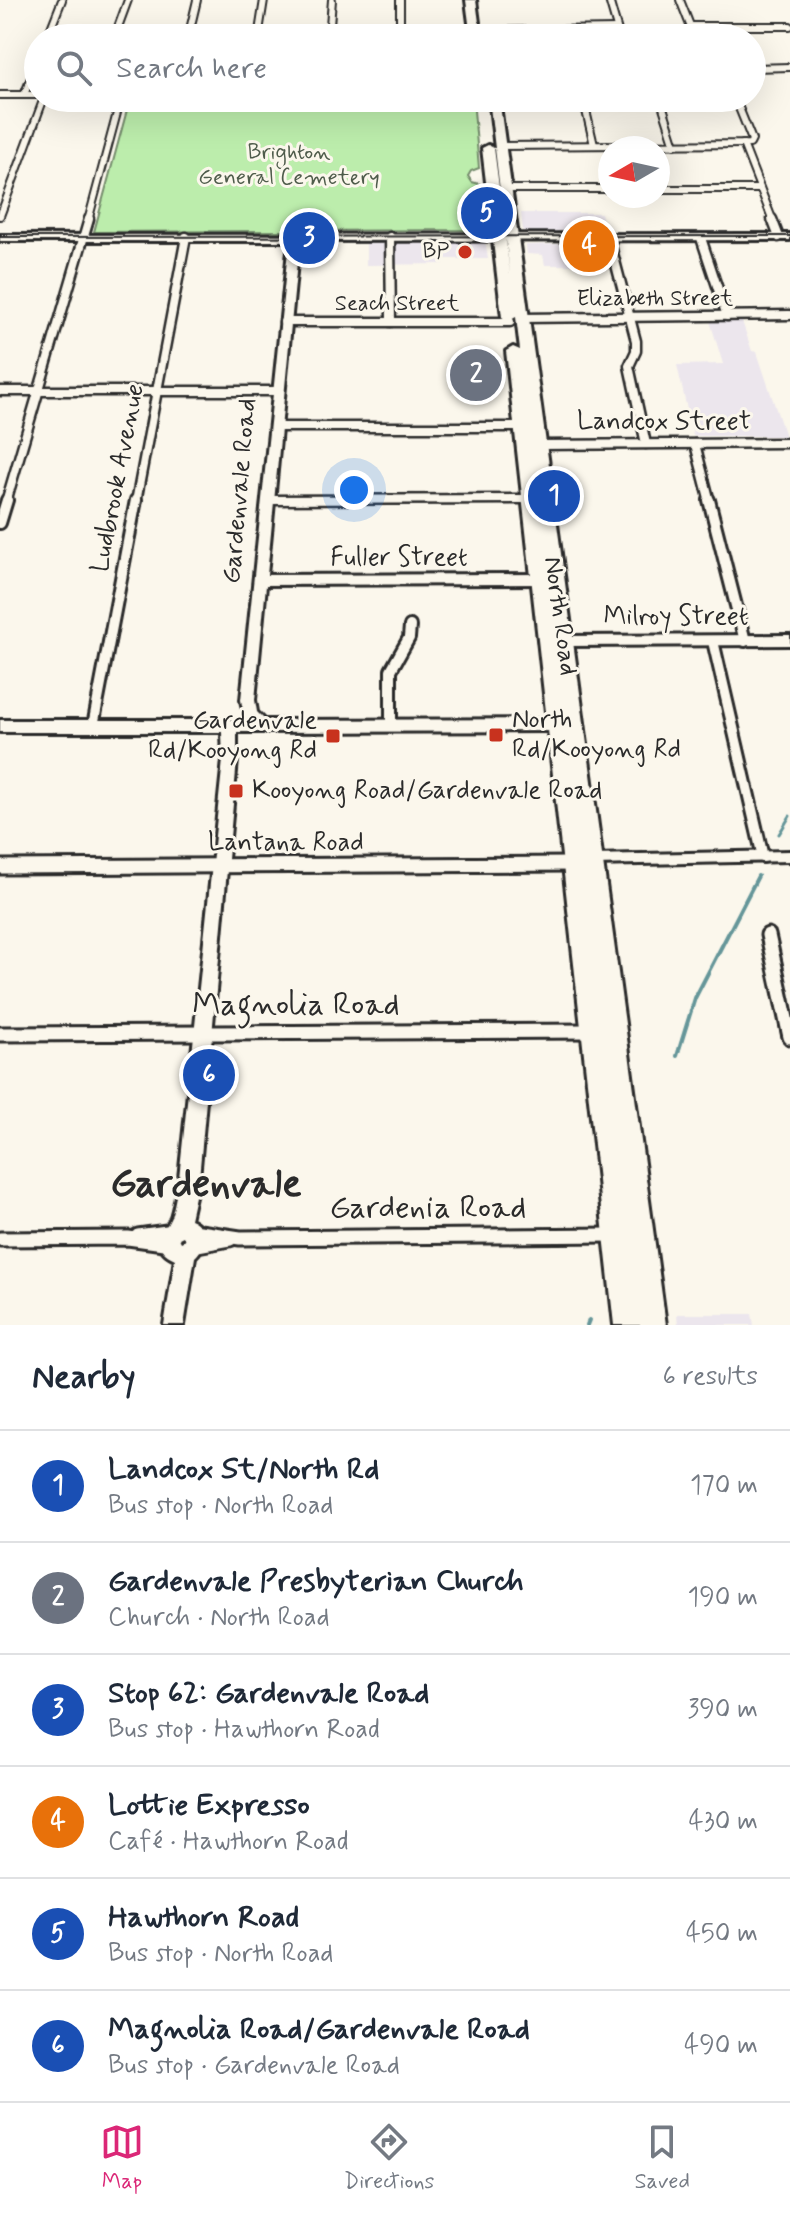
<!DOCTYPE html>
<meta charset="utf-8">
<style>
:root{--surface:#fff;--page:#f6f6f7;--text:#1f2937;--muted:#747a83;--line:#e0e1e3;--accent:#db2777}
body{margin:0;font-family:Mynerve,sans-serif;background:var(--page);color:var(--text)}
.compass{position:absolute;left:598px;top:136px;width:72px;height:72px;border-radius:50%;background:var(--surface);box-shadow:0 8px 32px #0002;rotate:261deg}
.you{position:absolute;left:354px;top:490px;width:28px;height:28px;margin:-20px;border:6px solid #fff;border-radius:50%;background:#1a73e8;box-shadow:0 0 0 12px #1a73e833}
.badge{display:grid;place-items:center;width:52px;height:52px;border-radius:50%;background:var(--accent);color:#fff;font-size:26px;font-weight:700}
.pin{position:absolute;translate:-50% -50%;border:4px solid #fff;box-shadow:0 2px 8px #0006}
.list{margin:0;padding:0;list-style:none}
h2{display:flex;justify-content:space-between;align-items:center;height:104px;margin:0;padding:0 32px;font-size:34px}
h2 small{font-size:26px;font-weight:400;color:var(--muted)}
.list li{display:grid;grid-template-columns:52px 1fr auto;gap:24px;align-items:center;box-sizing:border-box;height:112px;padding:0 32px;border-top:2px solid var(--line)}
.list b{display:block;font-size:30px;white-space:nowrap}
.list p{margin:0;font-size:26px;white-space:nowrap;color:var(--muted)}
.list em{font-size:26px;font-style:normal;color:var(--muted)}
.icon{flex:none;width:44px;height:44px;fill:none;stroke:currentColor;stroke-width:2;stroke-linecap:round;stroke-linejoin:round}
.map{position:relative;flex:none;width:790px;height:1325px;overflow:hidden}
.search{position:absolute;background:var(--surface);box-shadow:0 8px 32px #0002;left:24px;right:24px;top:24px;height:88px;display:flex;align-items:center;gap:20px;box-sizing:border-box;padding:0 28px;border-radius:44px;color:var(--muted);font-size:30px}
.sheet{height:776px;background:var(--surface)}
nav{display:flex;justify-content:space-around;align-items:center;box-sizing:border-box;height:112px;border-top:2px solid var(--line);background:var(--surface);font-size:22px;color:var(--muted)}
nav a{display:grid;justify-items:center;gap:4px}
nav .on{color:var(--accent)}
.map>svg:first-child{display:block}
.built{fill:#ece6ed}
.green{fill:#bcedac;stroke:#748c6c;stroke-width:2}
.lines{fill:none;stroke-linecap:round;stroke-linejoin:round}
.stream-far1{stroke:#659699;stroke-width:3}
.stream{stroke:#659699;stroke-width:4}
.street-far3-casing{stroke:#2b2b2b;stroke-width:10}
.street-far2-casing{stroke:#2b2b2b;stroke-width:13}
.street-far1-casing{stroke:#2b2b2b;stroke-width:16}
.street-casing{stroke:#2b2b2b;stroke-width:19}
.secondary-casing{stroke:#2b2b2b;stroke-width:6}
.highway-casing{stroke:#2b2b2b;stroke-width:6}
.street-far3{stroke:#fbf7ec;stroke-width:6}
.street-far2{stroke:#fbf7ec;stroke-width:8}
.street-far1{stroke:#fbf7ec;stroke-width:10}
.street{stroke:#fbf7ec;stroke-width:13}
.secondary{fill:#fbf7ec;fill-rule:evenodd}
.highway{fill:#fbf7ec;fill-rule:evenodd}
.tram{stroke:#2b2b2b;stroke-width:2}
.poi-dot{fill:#c8321e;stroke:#fbf7ec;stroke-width:3}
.labels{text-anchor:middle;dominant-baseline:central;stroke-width:6;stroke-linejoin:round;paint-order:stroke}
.far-park-label{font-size:22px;fill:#4f5c4b;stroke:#fbf7ec}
.far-poi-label{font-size:22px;fill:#2b2b2b;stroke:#fbf7ec;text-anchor:end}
.far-street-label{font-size:22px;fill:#2b2b2b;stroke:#fbf7ec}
.street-label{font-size:26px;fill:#2b2b2b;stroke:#fbf7ec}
.poi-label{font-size:26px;fill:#2b2b2b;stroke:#fbf7ec;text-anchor:start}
.near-street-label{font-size:32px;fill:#2b2b2b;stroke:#fbf7ec}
.near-district-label{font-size:40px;font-weight:bold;fill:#2b2b2b;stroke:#fbf7ec}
</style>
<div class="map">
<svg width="790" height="1325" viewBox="0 0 790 1325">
<rect width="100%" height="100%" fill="#fbf7ec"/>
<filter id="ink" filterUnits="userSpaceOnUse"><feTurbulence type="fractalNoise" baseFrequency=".0125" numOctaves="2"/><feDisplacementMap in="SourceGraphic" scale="16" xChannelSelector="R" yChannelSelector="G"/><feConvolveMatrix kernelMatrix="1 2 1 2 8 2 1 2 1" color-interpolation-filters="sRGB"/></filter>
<g filter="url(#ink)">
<g class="built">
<path d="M521,213H601L606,233H527L523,231Z"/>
<path d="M366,242H482L486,245L488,259H444V264L366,265Z"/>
<path d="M600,243L608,265H545L543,255L527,254L526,245Z"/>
<path d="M710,321H742L752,351L757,352L785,436H693L677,365L723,364Z"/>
<path d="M677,1314H752L754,1325H678Z"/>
</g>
<path class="green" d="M130,99H473L479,168L471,171L468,176L472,182L480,184L484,224L470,230L94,232Z"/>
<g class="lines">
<path class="stream-far1" d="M779,834L790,816"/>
<g class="stream">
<path d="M677,1056L695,998L758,876"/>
<path d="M587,1325L589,1320"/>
</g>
<defs>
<g id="street-far3">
<path d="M400,0V38"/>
<path d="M609,0L620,38"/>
<path d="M680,0L695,38"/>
<path d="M691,26H790"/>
<path d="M475,31L617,29"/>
<path d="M47,38L62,0"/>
<path d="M114,38L128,0"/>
<path d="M188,38L197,0"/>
<path d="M258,38L264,0"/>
<path d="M329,38L332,0"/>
<path d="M752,68L790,67"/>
<path d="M0,95H38"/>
<path d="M24,95L38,60"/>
<path d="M583,98L594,145"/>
<path d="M660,98L675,145"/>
<path d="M743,144L773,221"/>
<path d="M500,146L750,144L752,140L735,98"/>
<path d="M507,189H610"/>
<path d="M658,189H760"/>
<path d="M0,216L44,98"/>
<path d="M88,221L121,98"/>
</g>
<g id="street-far2">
<path d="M772,219L779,237"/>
<path d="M390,237L391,322"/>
<path d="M609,238L636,341V351L629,366L646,444"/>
<path d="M701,238L727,316"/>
<path d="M521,318L790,315"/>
<path d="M284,322H510"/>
<path d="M0,391H277"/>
<path d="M274,427H521"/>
<path d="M695,444L710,502"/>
<path d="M537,445L790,443"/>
<path d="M267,500L530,499"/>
<path d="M6,502L89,219"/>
<path d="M136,502L186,237"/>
</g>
<g id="street-far1">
<path d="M709,500L745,641"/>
<path d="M0,523L7,500"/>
<path d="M260,580L539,579"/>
<path d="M713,641L763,857"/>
<path d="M391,725V670L409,638L410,626"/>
<path d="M93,726L136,500"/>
<path d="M592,860L790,856"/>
</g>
<g id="street">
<path d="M0,867L573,864"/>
<path d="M768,935L790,1037"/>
<path d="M0,1034L592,1031"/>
<path d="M193,1231L240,1238L614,1235"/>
<path d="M138,1236L174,1231"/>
<path d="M0,1239L128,1238L171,1244"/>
<path d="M192,1246L230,1239"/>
</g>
<g id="secondary">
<path d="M790,234V240L299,241L255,700L257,712L265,720L565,719L570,721L572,725L570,729L565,731L237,732V760L199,1178L190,1219C207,1226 208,1245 195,1257L184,1325H164L175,1259C148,1247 165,1232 171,1217C175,1205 177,1190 179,1178L223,760L222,732H0V720H245L241,700L289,241H0V235ZM183,1236L185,1240L181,1242L179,1238Z"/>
<path d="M790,635V645L563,646L556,641L563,636Z"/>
</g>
<g id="highway">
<path d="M466,0H476L481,38H471Z"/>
<path d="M489,98H499L666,1325H614L506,351L513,347L520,350L516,317L509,321L502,317L482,148L488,145L494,148L510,274Z"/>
</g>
</defs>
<use href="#street-far3" class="street-far3-casing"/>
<use href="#street-far2" class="street-far2-casing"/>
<use href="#street-far1" class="street-far1-casing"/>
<use href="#street" class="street-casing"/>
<use href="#secondary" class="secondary-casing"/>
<use href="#highway" class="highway-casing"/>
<use href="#street-far3" class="street-far3"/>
<use href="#street-far2" class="street-far2"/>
<use href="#street-far1" class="street-far1"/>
<use href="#street" class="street"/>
<use href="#secondary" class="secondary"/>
<use href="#highway" class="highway"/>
<path class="tram" d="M0,237L790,236"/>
</g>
</g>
<g class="poi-dot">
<circle cx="465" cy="252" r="8"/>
<rect x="488" y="727" width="16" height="16" rx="4"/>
<rect x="325" y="728" width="16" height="16" rx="4"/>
<rect x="228" y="783" width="16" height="16" rx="4"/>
</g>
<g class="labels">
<g class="far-park-label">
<text x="289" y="153">Brighton<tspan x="289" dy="25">General Cemetery</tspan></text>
</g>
<g class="far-poi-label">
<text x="449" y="252">BP</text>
</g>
<g class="far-street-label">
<text x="655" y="299">Elizabeth Street</text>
<text x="397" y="304">Seach Street</text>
</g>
<g class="street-label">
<text x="664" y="422">Landcox Street</text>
<text transform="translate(118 478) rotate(-79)">Ludbrook Avenue</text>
<text transform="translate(240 491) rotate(-85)">Gardenvale Road</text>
<text x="399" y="558">Fuller Street</text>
<text transform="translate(560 616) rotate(82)">North Road</text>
<text x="676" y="617">Milroy Street</text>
<text x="286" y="843">Lantana Road</text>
</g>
<g class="poi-label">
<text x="512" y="720">North<tspan x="512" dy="30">Rd/Kooyong Rd</tspan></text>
<text x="317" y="721" text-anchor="end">Gardenvale<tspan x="317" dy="30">Rd/Kooyong Rd</tspan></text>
<text x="252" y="791">Kooyong Road/Gardenvale Road</text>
</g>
<g class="near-street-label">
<text x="296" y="1005">Magnolia Road</text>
<text x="428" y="1208">Gardenia Road</text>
</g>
<g class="near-district-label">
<text x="206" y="1185">Gardenvale</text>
</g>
</g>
</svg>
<svg class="compass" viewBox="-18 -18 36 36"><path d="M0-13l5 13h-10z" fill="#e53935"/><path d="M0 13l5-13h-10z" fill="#747a83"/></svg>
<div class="you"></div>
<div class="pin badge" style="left:554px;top:496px;background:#1a4fb4">1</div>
<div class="pin badge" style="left:476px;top:375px;background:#6b7280">2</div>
<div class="pin badge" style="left:309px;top:238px;background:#1a4fb4">3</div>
<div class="pin badge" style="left:589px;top:246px;background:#e8710a">4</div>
<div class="pin badge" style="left:487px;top:213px;background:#1a4fb4">5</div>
<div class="pin badge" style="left:209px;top:1075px;background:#1a4fb4">6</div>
<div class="search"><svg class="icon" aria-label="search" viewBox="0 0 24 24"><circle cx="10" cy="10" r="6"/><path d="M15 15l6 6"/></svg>Search here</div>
</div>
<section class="sheet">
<h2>Nearby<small>6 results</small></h2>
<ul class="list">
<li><span class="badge" style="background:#1a4fb4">1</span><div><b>Landcox St/North Rd</b><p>Bus stop · North Road</p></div><em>170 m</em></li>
<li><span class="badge" style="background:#6b7280">2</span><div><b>Gardenvale Presbyterian Church</b><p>Church · North Road</p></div><em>190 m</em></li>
<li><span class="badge" style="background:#1a4fb4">3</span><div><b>Stop 62: Gardenvale Road</b><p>Bus stop · Hawthorn Road</p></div><em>390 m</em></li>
<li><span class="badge" style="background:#e8710a">4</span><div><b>Lottie Expresso</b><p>Café · Hawthorn Road</p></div><em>430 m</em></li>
<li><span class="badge" style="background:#1a4fb4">5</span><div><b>Hawthorn Road</b><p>Bus stop · North Road</p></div><em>450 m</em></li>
<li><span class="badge" style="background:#1a4fb4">6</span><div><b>Magnolia Road/Gardenvale Road</b><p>Bus stop · Gardenvale Road</p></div><em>490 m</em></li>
</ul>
</section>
<nav>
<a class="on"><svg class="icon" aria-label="map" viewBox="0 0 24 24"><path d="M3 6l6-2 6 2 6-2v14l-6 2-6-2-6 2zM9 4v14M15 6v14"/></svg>Map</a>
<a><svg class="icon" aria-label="directions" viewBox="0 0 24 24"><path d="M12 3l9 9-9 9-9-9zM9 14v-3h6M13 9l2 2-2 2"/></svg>Directions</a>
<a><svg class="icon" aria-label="saved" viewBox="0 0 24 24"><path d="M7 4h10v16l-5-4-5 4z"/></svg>Saved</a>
</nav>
